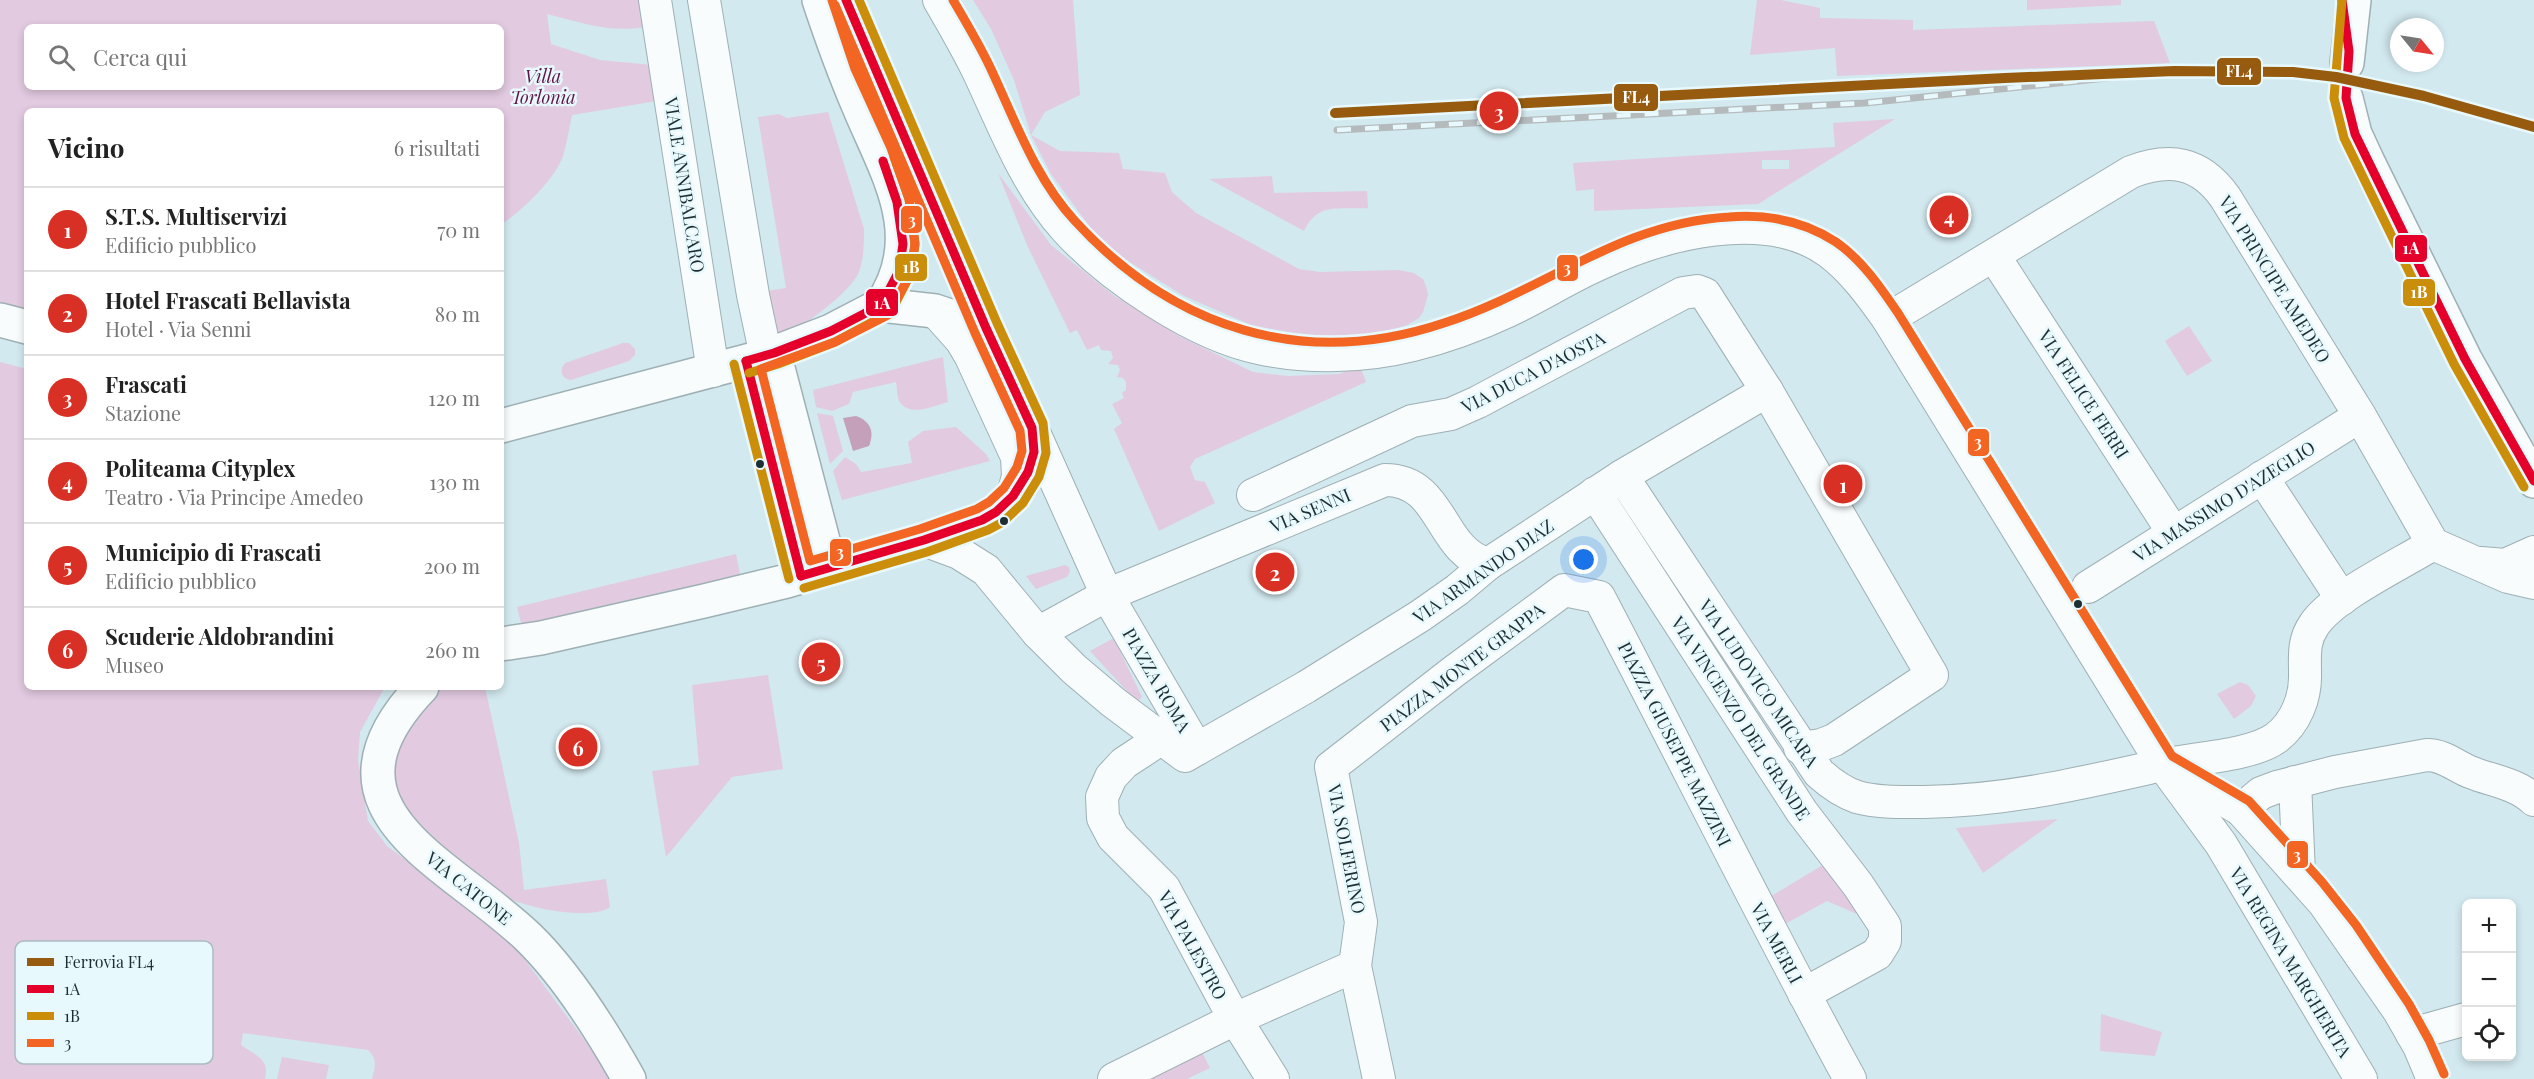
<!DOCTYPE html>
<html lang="it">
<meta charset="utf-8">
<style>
:root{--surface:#fff;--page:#f2f2f2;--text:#222;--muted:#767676;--line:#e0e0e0;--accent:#d93025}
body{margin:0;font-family:"Playfair Display",serif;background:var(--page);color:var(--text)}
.controls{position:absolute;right:18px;bottom:18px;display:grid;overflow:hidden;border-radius:9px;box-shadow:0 3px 9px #0003}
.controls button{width:54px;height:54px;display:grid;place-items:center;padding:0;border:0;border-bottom:2px solid var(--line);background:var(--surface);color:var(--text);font:30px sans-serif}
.compass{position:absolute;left:2390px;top:18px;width:54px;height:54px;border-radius:50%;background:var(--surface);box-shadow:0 3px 9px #0003;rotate:120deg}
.you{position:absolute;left:1584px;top:560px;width:21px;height:21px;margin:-15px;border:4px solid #fff;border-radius:50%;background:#1a73e8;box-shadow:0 0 0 9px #1a73e833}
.badge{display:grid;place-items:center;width:39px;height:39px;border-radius:50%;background:var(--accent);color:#fff;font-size:20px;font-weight:700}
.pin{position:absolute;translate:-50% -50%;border:3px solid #fff;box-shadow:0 2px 6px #0006}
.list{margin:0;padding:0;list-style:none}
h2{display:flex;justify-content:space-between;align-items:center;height:78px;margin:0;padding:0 24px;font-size:26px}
h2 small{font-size:20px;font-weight:400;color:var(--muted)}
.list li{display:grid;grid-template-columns:39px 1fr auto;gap:18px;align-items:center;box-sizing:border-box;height:84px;padding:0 24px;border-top:2px solid var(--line)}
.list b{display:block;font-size:22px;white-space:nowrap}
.list p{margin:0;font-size:20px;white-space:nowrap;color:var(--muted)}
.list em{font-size:20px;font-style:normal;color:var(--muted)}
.icon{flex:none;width:33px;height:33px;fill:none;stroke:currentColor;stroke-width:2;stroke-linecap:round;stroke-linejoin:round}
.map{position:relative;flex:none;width:2534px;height:1079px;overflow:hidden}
.search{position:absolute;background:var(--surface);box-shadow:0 3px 9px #0003;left:24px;top:24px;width:480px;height:66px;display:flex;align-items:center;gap:15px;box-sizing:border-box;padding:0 21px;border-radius:9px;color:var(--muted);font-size:22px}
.panel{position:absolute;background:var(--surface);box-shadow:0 3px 9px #0003;left:24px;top:108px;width:480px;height:582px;border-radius:9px}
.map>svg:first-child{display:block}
.green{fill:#e2cae0;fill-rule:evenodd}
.water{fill:#c5a0ba}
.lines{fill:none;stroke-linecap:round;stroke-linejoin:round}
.street-casing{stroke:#9eb0b4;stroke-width:34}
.secondary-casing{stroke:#9eb0b4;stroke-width:36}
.primary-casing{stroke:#9eb0b4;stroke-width:36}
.street{stroke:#f8fcfd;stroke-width:32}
.secondary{stroke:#f8fcfd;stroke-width:33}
.primary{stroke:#f8fcfd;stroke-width:33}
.rail-casing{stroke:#b5bbbd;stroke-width:7}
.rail{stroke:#e8f9fd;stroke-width:4.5;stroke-dasharray:14;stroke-linecap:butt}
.bus-1-casing{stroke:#e8f9fd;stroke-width:14}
.bus-2-casing{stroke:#e8f9fd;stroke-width:14}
.bus-3-casing{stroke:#e8f9fd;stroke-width:14}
.bus-1{stroke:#e4002b;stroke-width:9}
.bus-2{stroke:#cb8e0a;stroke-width:9}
.bus-3{stroke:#f26522;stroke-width:9}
.rail-1-casing{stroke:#e8f9fd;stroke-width:15}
.rail-1{stroke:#965b0e;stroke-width:10}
.bus-dot{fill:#1d2e32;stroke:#e8f9fd;stroke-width:2}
.labels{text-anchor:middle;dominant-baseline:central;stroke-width:5;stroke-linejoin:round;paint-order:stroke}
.park-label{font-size:18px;font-style:italic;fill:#621748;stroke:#e8f9fd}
.street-label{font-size:18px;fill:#1d2e32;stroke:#e8f9fd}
.key{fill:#e8f9fd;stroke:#abbcc0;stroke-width:1.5}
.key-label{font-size:16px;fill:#1d2e32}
.line-badge{stroke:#e8f9fd;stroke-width:2}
.badge-label{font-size:16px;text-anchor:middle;font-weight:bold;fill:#fff}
</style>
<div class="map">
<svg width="2534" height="1079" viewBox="0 0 2534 1079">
<rect width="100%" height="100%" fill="#d2e9ef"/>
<g class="green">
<path d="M0,0H641L646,27C608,33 583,23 547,14L551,44L600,60L652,65L657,101L572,115C569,129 567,143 563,156C554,181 522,210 501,225V111H27V314L0,308ZM27,27H501V87H27Z"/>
<path d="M973,0H1073L1080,95L1045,112L1031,135L1060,151L1119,153L1123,169L1165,173L1172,192L1196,213L1299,269L1320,272L1398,270L1414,273L1423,279L1426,286L1428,295L1423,312L1419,318L1407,325L1369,336L1332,337L1288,332L1251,325L1184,296L1112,251L1090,227L1051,174L1031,135L1014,80L991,29Z"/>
<path d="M1757,0H1781L1820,8V18L1913,20V30L2154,21L2170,63L1837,76L1835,48L1750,55Z"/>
<path d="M2027,0H2121V5L2027,10Z"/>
<path d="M828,112L864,229C864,244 864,258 859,272C849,295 801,326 780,340L767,291L786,288L758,117L779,114L787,118Z"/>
<path d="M1895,119L1758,204L1594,211V189L1576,191L1573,163L1835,147L1833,123ZM1762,160H1789V169H1762Z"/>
<path d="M998,173L1051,245L1113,295L1181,337L1253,372L1288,376L1339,374L1360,366L1366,382L1195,459L1190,467L1195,480L1205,482L1215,503L1159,531L1114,429L1122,423L1112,404L1124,398L1122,393L1126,390V382L1123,378L1117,377L1120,370L1118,365L1108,364L1113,358L1111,351L1101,350L1099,345L1087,350L1077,330L1070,333L1027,245Z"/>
<path d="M1272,176L1274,193L1367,191L1368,208C1339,210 1318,201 1304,231L1209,179Z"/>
<path d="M2189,326L2212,361L2187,376L2165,341Z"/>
<path d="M623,343H629L635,349V355L629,361L571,380C561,379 559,370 565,363Z"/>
<path d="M943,357L948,402C933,406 910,418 899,401C897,396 897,387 896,382L853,392L849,404L832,411L816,407L813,390Z"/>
<path d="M0,362L27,369V687H385L360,732L358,760L368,821L387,846L505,933L597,1057L609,1079H372C375,1067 378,1059 368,1050L243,1033L241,1045C256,1056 270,1058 265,1079H0Z"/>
<path d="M817,413L833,416L843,451L830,464Z"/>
<path d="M956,427L986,454L990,461L842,500L833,471L845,457L856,464L861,472L912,463L908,442L923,431Z"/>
<path d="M736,554L741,580L522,627L517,607Z"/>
<path d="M1065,565L1069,567L1070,571L1067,577L1036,589L1026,576Z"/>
<path d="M1112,639L1115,641L1142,697L1137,702L1090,651Z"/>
<path d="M768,675L783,769L732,777L666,857L652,771L699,765L692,685Z"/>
<path d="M2240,682L2248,685L2256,696L2251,706L2234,719L2217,694Z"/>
<path d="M437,687H485L519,843L524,890L606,879L610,907C592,921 528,908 508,898C485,886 416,825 403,803C398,795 395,786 395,777C394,743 418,714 437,687Z"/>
<path d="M2058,819L1983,873L1956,828Z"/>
<path d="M1826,863L1857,914L1827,901L1785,924L1768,898Z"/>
<path d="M2101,1014L2162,1032L2155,1056L2100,1051Z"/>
<path d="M1201,1050L1210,1068L1187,1079H1144Z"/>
<path d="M282,1057L329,1065L326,1079H277Z"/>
</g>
<path class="water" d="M856,416C870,421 875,431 869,446L853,451L843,418Z"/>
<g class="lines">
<defs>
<g id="street">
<path d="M655,0L713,371"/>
<path d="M704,0L753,295L766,356"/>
<path d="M939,0C953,24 967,48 979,73C1004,126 1025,183 1065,228C1109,277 1195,335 1259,348C1308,359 1365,357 1413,345C1445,337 1478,325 1508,311C1538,297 1566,279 1597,265C1662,234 1766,206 1829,252C1853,270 1871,295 1888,319L2163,765L2221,844L2361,1079"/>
<path d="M1994,256L2173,532"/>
<path d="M935,311L961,340L971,357L1017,457L1018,476L1013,495"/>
<path d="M1888,319L2131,172C2170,157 2200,162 2225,197L2360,416L2433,544"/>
<path d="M1622,476L1819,773C1830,783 1842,792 1857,797C1879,803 1902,802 1924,802C2007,801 2082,783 2162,765C2194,758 2251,756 2276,738C2296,723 2306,697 2305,673C2305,655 2303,641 2314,625C2333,596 2401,564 2433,544"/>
<path d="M2262,477L2342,599"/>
<path d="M1595,493L1802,812L1858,885L1885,926V941L1877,954L1804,994"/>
<path d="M1253,495L1412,421L1451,414L1478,402L1683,293L1697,291L1705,294L1767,391L1932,675L1834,740L1821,745L1800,748"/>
<path d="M924,540L959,553L986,570L1038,633L1074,669L1113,702L1185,756L1197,749L1107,595L1032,428"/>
<path d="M2433,544L2508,577L2534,583"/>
<path d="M2481,563L2505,565L2534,552"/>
<path d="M2088,587L2360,416"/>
<path d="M1038,633L1107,595L1385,480C1444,480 1438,551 1488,564"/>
<path d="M1162,738L1124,763L1111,777L1102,797L1103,818L1113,837L1164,888L1228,1007L1273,1079"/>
<path d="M1197,749L1306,687L1420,616L1457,590L1488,564L1622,476L1767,391"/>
<path d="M2172,769L2241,810L2324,903L2399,1011L2419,1046L2433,1079"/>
<path d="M2295,782L2299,874"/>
<path d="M2241,810L2261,793L2277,787L2335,772L2427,755C2444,755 2455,766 2470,772C2492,781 2516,783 2534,800"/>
<path d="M2412,1034L2466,1019"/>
<path d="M1114,1079L1235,1019L1355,966"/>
<path d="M1379,1079L1355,966L1361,922L1331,767L1453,672L1564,590L1599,597C1683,757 1763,920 1850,1079"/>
</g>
<g id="secondary">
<path d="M819,0C831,36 844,72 859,107C887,174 928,236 881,305"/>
<path d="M0,320L27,327"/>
<path d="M774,353L830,567"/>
<path d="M501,426L766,356L831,331L881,305L935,311L986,328"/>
<path d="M501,644L541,638L704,601L787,581L924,540L982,520L996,512L1005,505L1022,484L1034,452L1032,428L986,328L846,0"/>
<path d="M422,687C304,810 451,862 529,938C568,976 602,1031 629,1079"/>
</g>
<g id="primary">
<path d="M2347,63L2354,0"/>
<path d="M2346,98L2355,134L2367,160L2465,359L2534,481"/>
</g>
</defs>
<use href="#street" class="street-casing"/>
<use href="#secondary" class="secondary-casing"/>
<use href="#primary" class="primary-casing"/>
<use href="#street" class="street"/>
<use href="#secondary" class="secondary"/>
<use href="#primary" class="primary"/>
<defs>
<path id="rail" d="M1337,130L1865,103L2174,71"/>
</defs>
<use href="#rail" class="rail-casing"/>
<use href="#rail" class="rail"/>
<defs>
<g id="bus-1">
<path d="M2342,0L2349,51L2346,98L2355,134L2465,359L2534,481"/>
<path d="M746,361L774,353L831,331L881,305L899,271L903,244L897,202L883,161"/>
<path d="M746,361L801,576"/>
<path d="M801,576L924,540L982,520L996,512L1013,496L1028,472L1034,452L1032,428L986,328L846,0"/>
</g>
<g id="bus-2">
<path d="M2342,0L2334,98L2344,138L2454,364L2524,487"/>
<path d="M734,364L789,579"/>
<path d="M749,373L778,364L835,342L891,312L910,275L915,245L909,199L894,157"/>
<path d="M804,588L927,552L988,530L1003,522L1023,503L1039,477L1046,453L1043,423L997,323L859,0"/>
</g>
<g id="bus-3">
<path d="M832,0L855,69L891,148L909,199L915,243L911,273L888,315L835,342L761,369L810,561L920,529L977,509L989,502L1004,488L1017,467L1022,451L1020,431L975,333L835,5"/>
<path d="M953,0C966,22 979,44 990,67C1015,120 1035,178 1075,221C1174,329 1304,370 1444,323C1544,291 1619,223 1729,217C1767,214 1804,221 1836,242C1862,260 1881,288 1898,313L2172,756L2249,801L2322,882L2356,925L2409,1004L2429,1040L2444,1074"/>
</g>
</defs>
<use href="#bus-1" class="bus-1-casing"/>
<use href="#bus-2" class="bus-2-casing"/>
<use href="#bus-3" class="bus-3-casing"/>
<use href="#bus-1" class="bus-1"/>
<use href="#bus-2" class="bus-2"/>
<use href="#bus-3" class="bus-3"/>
<defs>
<path id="rail-1" d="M1335,113L2005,78L2174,71L2293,72L2336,77L2424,96L2534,127"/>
</defs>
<use href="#rail-1" class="rail-1-casing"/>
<use href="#rail-1" class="rail-1"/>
</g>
<g class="bus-dot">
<circle cx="760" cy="464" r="5"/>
<circle cx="1004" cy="521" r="5"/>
<circle cx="2078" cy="604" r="5"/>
</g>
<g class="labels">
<g class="park-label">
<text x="543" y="76">Villa<tspan x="543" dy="21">Torlonia</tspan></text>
</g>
<g class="street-label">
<text transform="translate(685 185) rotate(81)">VIALE ANNIBALCARO</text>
<text transform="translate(2275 279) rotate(58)">VIA PRINCIPE AMEDEO</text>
<text transform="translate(1533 372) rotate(-27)">VIA DUCA D'AOSTA</text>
<text transform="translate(2084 394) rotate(57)">VIA FELICE FERRI</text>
<text transform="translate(2224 501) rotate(-32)">VIA MASSIMO D'AZEGLIO</text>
<text transform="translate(1310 510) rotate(-23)">VIA SENNI</text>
<text transform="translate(1483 571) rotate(-35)">VIA ARMANDO DIAZ</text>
<text transform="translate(1462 667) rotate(-37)">PIAZZA MONTE GRAPPA</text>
<text transform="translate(1157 680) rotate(60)">PIAZZA ROMA</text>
<text transform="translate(1759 683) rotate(56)">VIA LUDOVICO MICARA</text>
<text transform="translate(1741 718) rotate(57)">VIA VINCENZO DEL GRANDE</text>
<text transform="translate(1675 744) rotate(63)">PIAZZA GIUSEPPE MAZZINI</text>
<text transform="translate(1347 849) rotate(79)">VIA SOLFERINO</text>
<text transform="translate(469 888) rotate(39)">VIA CATONE</text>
<text transform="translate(1777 943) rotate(62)">VIA MERLI</text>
<text transform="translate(1193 945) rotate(61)">VIA PALESTRO</text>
<text transform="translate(2291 962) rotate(59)">VIA REGINA MARGHERITA</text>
</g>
</g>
<rect x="15" y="941" width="198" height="123" rx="9" class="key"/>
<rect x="27" y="958" width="27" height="8" fill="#965b0e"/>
<rect x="27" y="985" width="27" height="8" fill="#e4002b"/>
<rect x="27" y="1012" width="27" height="8" fill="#cb8e0a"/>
<rect x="27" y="1039" width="27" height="8" fill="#f26522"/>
<g class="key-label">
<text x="64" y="968">Ferrovia FL4</text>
<text x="64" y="995">1A</text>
<text x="64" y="1022">1B</text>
<text x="64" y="1049">3</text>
</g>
<g class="line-badge">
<rect x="2216" y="57" width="46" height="29" rx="6" fill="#965b0e"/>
<rect x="1613" y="83" width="46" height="29" rx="6" fill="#965b0e"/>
<rect x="900" y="205" width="23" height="29" rx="6" fill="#f26522"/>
<rect x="2394" y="234" width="34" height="29" rx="6" fill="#e4002b"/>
<rect x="894" y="253" width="34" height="29" rx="6" fill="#cb8e0a"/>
<rect x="1556" y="254" width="23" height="28" rx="6" fill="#f26522"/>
<rect x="2402" y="278" width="34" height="29" rx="6" fill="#cb8e0a"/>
<rect x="865" y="288" width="34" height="29" rx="6" fill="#e4002b"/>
<rect x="1967" y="428" width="23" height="29" rx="6" fill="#f26522"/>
<rect x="829" y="538" width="23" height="29" rx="6" fill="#f26522"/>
<rect x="2286" y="840" width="23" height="29" rx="6" fill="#f26522"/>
</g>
<g class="badge-label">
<text x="2239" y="77">FL4</text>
<text x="1636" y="103">FL4</text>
<text x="912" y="226">3</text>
<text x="2411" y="254">1A</text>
<text x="911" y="273">1B</text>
<text x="1567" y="274">3</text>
<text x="2419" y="298">1B</text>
<text x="882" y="309">1A</text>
<text x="1978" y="448">3</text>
<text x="840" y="558">3</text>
<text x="2297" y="861">3</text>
</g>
</svg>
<div class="controls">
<button>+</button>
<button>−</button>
<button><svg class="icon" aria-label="locate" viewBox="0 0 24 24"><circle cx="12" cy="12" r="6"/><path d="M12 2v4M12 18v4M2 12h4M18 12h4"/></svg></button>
</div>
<svg class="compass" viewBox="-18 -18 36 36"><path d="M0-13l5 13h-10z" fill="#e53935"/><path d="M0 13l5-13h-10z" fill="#767676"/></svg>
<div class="you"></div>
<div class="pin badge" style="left:1843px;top:484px">1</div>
<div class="pin badge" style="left:1275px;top:572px">2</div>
<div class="pin badge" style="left:1499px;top:111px">3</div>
<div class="pin badge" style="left:1949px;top:215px">4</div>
<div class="pin badge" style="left:821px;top:662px">5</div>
<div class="pin badge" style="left:578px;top:747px">6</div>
<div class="search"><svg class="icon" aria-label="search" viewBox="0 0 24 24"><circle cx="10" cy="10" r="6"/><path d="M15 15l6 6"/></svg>Cerca qui</div>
<section class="panel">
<h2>Vicino<small>6 risultati</small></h2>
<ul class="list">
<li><span class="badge">1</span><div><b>S.T.S. Multiservizi</b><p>Edificio pubblico</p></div><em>70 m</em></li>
<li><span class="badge">2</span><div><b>Hotel Frascati Bellavista</b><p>Hotel · Via Senni</p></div><em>80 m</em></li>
<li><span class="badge">3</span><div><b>Frascati</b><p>Stazione</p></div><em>120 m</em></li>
<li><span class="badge">4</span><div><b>Politeama Cityplex</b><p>Teatro · Via Principe Amedeo</p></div><em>130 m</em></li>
<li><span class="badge">5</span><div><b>Municipio di Frascati</b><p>Edificio pubblico</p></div><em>200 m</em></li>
<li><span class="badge">6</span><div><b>Scuderie Aldobrandini</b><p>Museo</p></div><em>260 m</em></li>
</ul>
</section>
</div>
